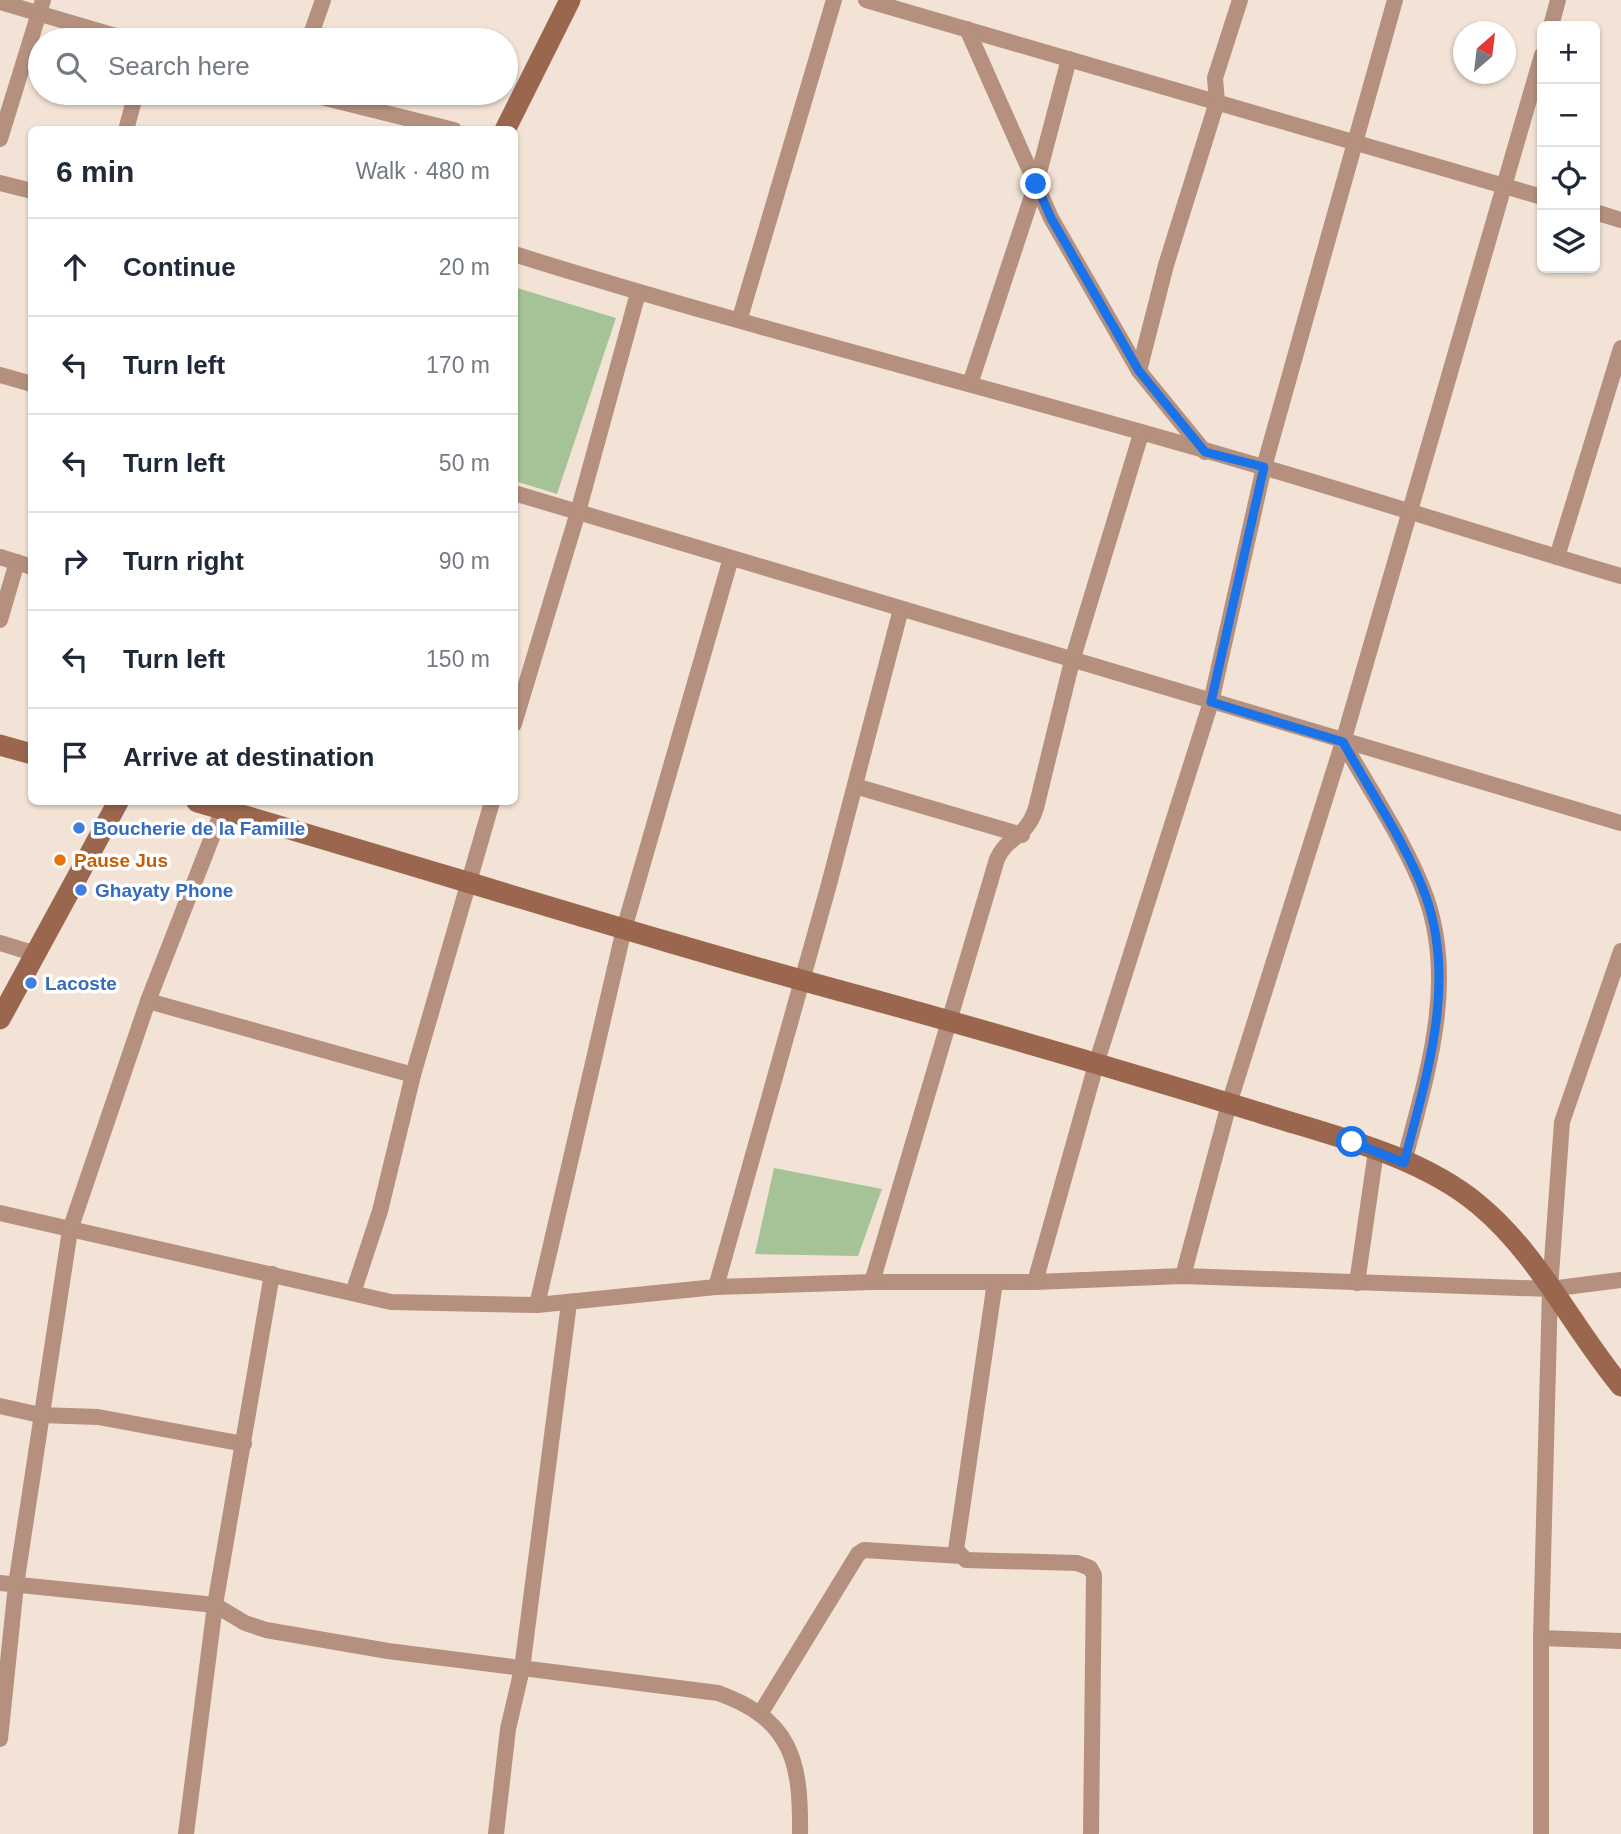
<!DOCTYPE html>
<meta charset="utf-8">
<style>
:root{--surface:#fff;--page:#f6f6f7;--text:#1f2937;--muted:#747a83;--line:#e0e1e3}
body{margin:0;font-family:Helvetica,sans-serif;background:var(--page);color:var(--text)}
.controls{position:absolute;right:21px;top:21px;display:grid;overflow:hidden;border-radius:10px;box-shadow:0 2px 5px #0004}
.controls button{width:63px;height:63px;display:grid;place-items:center;padding:0;border:0;border-bottom:2px solid var(--line);background:var(--surface);color:var(--text);font:35px sans-serif}
.compass{position:absolute;left:1453px;top:21px;width:63px;height:63px;border-radius:50%;background:var(--surface);box-shadow:0 2px 5px #0004;rotate:28deg}
.stop{position:absolute;width:21px;height:21px;margin:-16px;border:5px solid #1a73e8;border-radius:50%;background:#fff}
.stop.end{background:#1a73e8;border-color:#fff;box-shadow:0 2px 7px #0008}
.list{margin:0;padding:0;list-style:none}
h2{display:flex;justify-content:space-between;align-items:center;height:91px;margin:0;padding:0 28px;font-size:30px}
h2 small{font-size:23px;font-weight:400;color:var(--muted)}
.list li{display:grid;grid-template-columns:46px 1fr auto;gap:21px;align-items:center;box-sizing:border-box;height:98px;padding:0 28px;border-top:2px solid var(--line)}
.list b{display:block;font-size:26px;white-space:nowrap}
.list em{font-size:23px;font-style:normal;color:var(--muted)}
.icon{flex:none;width:38px;height:38px;fill:none;stroke:currentColor;stroke-width:2;stroke-linecap:round;stroke-linejoin:round}
.map{position:relative;flex:none;width:1621px;height:1834px;overflow:hidden}
.search{position:absolute;background:var(--surface);box-shadow:0 2px 5px #0004;left:28px;top:28px;width:490px;height:77px;display:flex;align-items:center;gap:18px;box-sizing:border-box;padding:0 24px;border-radius:38px;color:var(--muted);font-size:26px}
.panel{position:absolute;background:var(--surface);box-shadow:0 2px 5px #0004;left:28px;top:126px;width:490px;height:679px;border-radius:10px}
.map>svg:first-child{display:block}
.green{fill:#a5c397}
.lines{fill:none;stroke-linecap:round;stroke-linejoin:round}
.street{stroke:#b5907f;stroke-width:16}
.secondary{stroke:#9a664d;stroke-width:21}
.route{stroke:#1a73e8;stroke-width:9}
.shop-dot{fill:#3f7fe0;stroke:#fff;stroke-width:2.5}
.food-dot{fill:#e8710a;stroke:#fff;stroke-width:2.5}
.labels{text-anchor:middle;dominant-baseline:central;stroke-width:7;stroke-linejoin:round;paint-order:stroke}
.shop-label{font-size:19px;font-weight:bold;fill:#366cbe;stroke:#fff;text-anchor:start}
.food-label{font-size:19px;font-weight:bold;fill:#c56008;stroke:#fff;text-anchor:start}
</style>
<div class="map">
<svg width="1621" height="1834" viewBox="0 0 1621 1834">
<rect width="100%" height="100%" fill="#f2e3d6"/>
<g class="green">
<path d="M514,287L616,318L557,494L515,481Z"/>
<path d="M774,1168L882,1189L858,1256L755,1254Z"/>
</g>
<g class="lines">
<g class="street">
<path d="M866,0L1542,197"/>
<path d="M0,2L129,40"/>
<path d="M1551,26L1558,0"/>
<path d="M967,29L1051,218L1139,371L1205,452"/>
<path d="M309,40L323,0"/>
<path d="M305,93L454,130"/>
<path d="M126,130L136,93"/>
<path d="M0,139L43,0"/>
<path d="M0,183L32,191"/>
<path d="M1595,212L1621,220"/>
<path d="M514,254C763,332 1017,394 1266,468C1385,503 1502,541 1621,576"/>
<path d="M740,318L834,0"/>
<path d="M1139,371L1166,265L1217,102L1215,78L1240,0"/>
<path d="M0,375L32,384"/>
<path d="M970,384L1036,184L1069,59"/>
<path d="M514,493L1621,823"/>
<path d="M0,557L32,567"/>
<path d="M1557,557L1621,348"/>
<path d="M0,620L17,562"/>
<path d="M514,724L578,512L638,293"/>
<path d="M1343,742C1369,789 1408,846 1426,897C1457,985 1426,1077 1404,1162"/>
<path d="M855,786L1022,835"/>
<path d="M0,943L36,954"/>
<path d="M148,1001L413,1075"/>
<path d="M0,1213L391,1302L537,1305L716,1287L872,1282H1035L1183,1276L1550,1289L1621,1280"/>
<path d="M1183,1276L1229,1104L1343,742L1542,55"/>
<path d="M872,1282L997,859C1008,835 1026,839 1036,808L1072,661L1141,434"/>
<path d="M995,1282L956,1550L966,1560L1077,1563L1090,1568L1094,1575L1091,1834"/>
<path d="M1035,1282L1097,1061L1211,702L1264,467L1395,0"/>
<path d="M1357,1283L1376,1151"/>
<path d="M716,1287L828,888L901,609"/>
<path d="M353,1293L380,1211L413,1075L492,802"/>
<path d="M537,1305L624,929L731,558"/>
<path d="M0,1406L40,1415L98,1417L244,1444"/>
<path d="M0,1583L215,1605L245,1623L266,1630L388,1651L718,1693C792,1719 801,1762 800,1834"/>
<path d="M1541,1638L1621,1641"/>
<path d="M760,1714L858,1554L864,1550L961,1556"/>
<path d="M0,1739L16,1585L70,1230L148,1001L223,809"/>
<path d="M186,1834L215,1605L272,1274"/>
<path d="M496,1834L508,1729L522,1669L569,1303"/>
<path d="M1541,1834V1638L1550,1289L1562,1122L1621,951"/>
</g>
<g class="secondary">
<path d="M505,130L570,0"/>
<path d="M0,745L32,754"/>
<path d="M197,802C423,867 647,939 874,1000C1001,1035 1127,1072 1254,1111C1329,1135 1418,1154 1479,1205C1538,1254 1573,1328 1621,1386"/>
<path d="M0,1019L118,802"/>
</g>
</g>
<g class="lines">
<path class="route" d="M1036,184L1051,218L1139,371L1205,452L1264,467L1211,702L1343,742C1368,788 1409,848 1426,897C1457,985 1426,1077 1404,1163L1352,1142"/>
</g>
<g class="shop-dot">
<circle cx="79" cy="828" r="7"/>
<circle cx="81" cy="890" r="7"/>
<circle cx="31" cy="983" r="7"/>
</g>
<circle class="food-dot" cx="60" cy="860" r="7"/>
<g class="labels">
<g class="shop-label">
<text x="93" y="828">Boucherie de la Famille</text>
<text x="95" y="890">Ghayaty Phone</text>
<text x="45" y="983">Lacoste</text>
</g>
<g class="food-label">
<text x="74" y="860">Pause Jus</text>
</g>
</g>
</svg>
<div class="controls">
<button>+</button>
<button>−</button>
<button><svg class="icon" aria-label="locate" viewBox="0 0 24 24"><circle cx="12" cy="12" r="6"/><path d="M12 2v4M12 18v4M2 12h4M18 12h4"/></svg></button>
<button><svg class="icon" aria-label="layers" viewBox="0 0 24 24"><path d="M12 4l9 5-9 5-9-5zM3 14l9 5 9-5"/></svg></button>
</div>
<svg class="compass" viewBox="-18 -18 36 36"><path d="M0-13l5 13h-10z" fill="#e53935"/><path d="M0 13l5-13h-10z" fill="#747a83"/></svg>
<div class="stop" style="left:1352px;top:1142px"></div>
<div class="stop end" style="left:1036px;top:184px"></div>
<div class="search"><svg class="icon" aria-label="search" viewBox="0 0 24 24"><circle cx="10" cy="10" r="6"/><path d="M15 15l6 6"/></svg>Search here</div>
<section class="panel">
<h2>6 min<small>Walk · 480 m</small></h2>
<ul class="list">
<li><svg class="icon" aria-label="ahead" viewBox="0 0 24 24"><path d="M12 20V5M6 11l6-6 6 6"/></svg><div><b>Continue</b></div><em>20 m</em></li>
<li><svg class="icon" aria-label="left" viewBox="0 0 24 24"><path d="M17 20v-9H6M10 6l-5 5 5 5"/></svg><div><b>Turn left</b></div><em>170 m</em></li>
<li><svg class="icon" aria-label="left" viewBox="0 0 24 24"><path d="M17 20v-9H6M10 6l-5 5 5 5"/></svg><div><b>Turn left</b></div><em>50 m</em></li>
<li><svg class="icon" aria-label="right" viewBox="0 0 24 24"><path d="M7 20v-9h11M14 6l5 5-5 5"/></svg><div><b>Turn right</b></div><em>90 m</em></li>
<li><svg class="icon" aria-label="left" viewBox="0 0 24 24"><path d="M17 20v-9H6M10 6l-5 5 5 5"/></svg><div><b>Turn left</b></div><em>150 m</em></li>
<li><svg class="icon" aria-label="arrive" viewBox="0 0 24 24"><path d="M6 21V4h12l-3 4 3 4H6"/></svg><div><b>Arrive at destination</b></div></li>
</ul>
</section>
</div>
